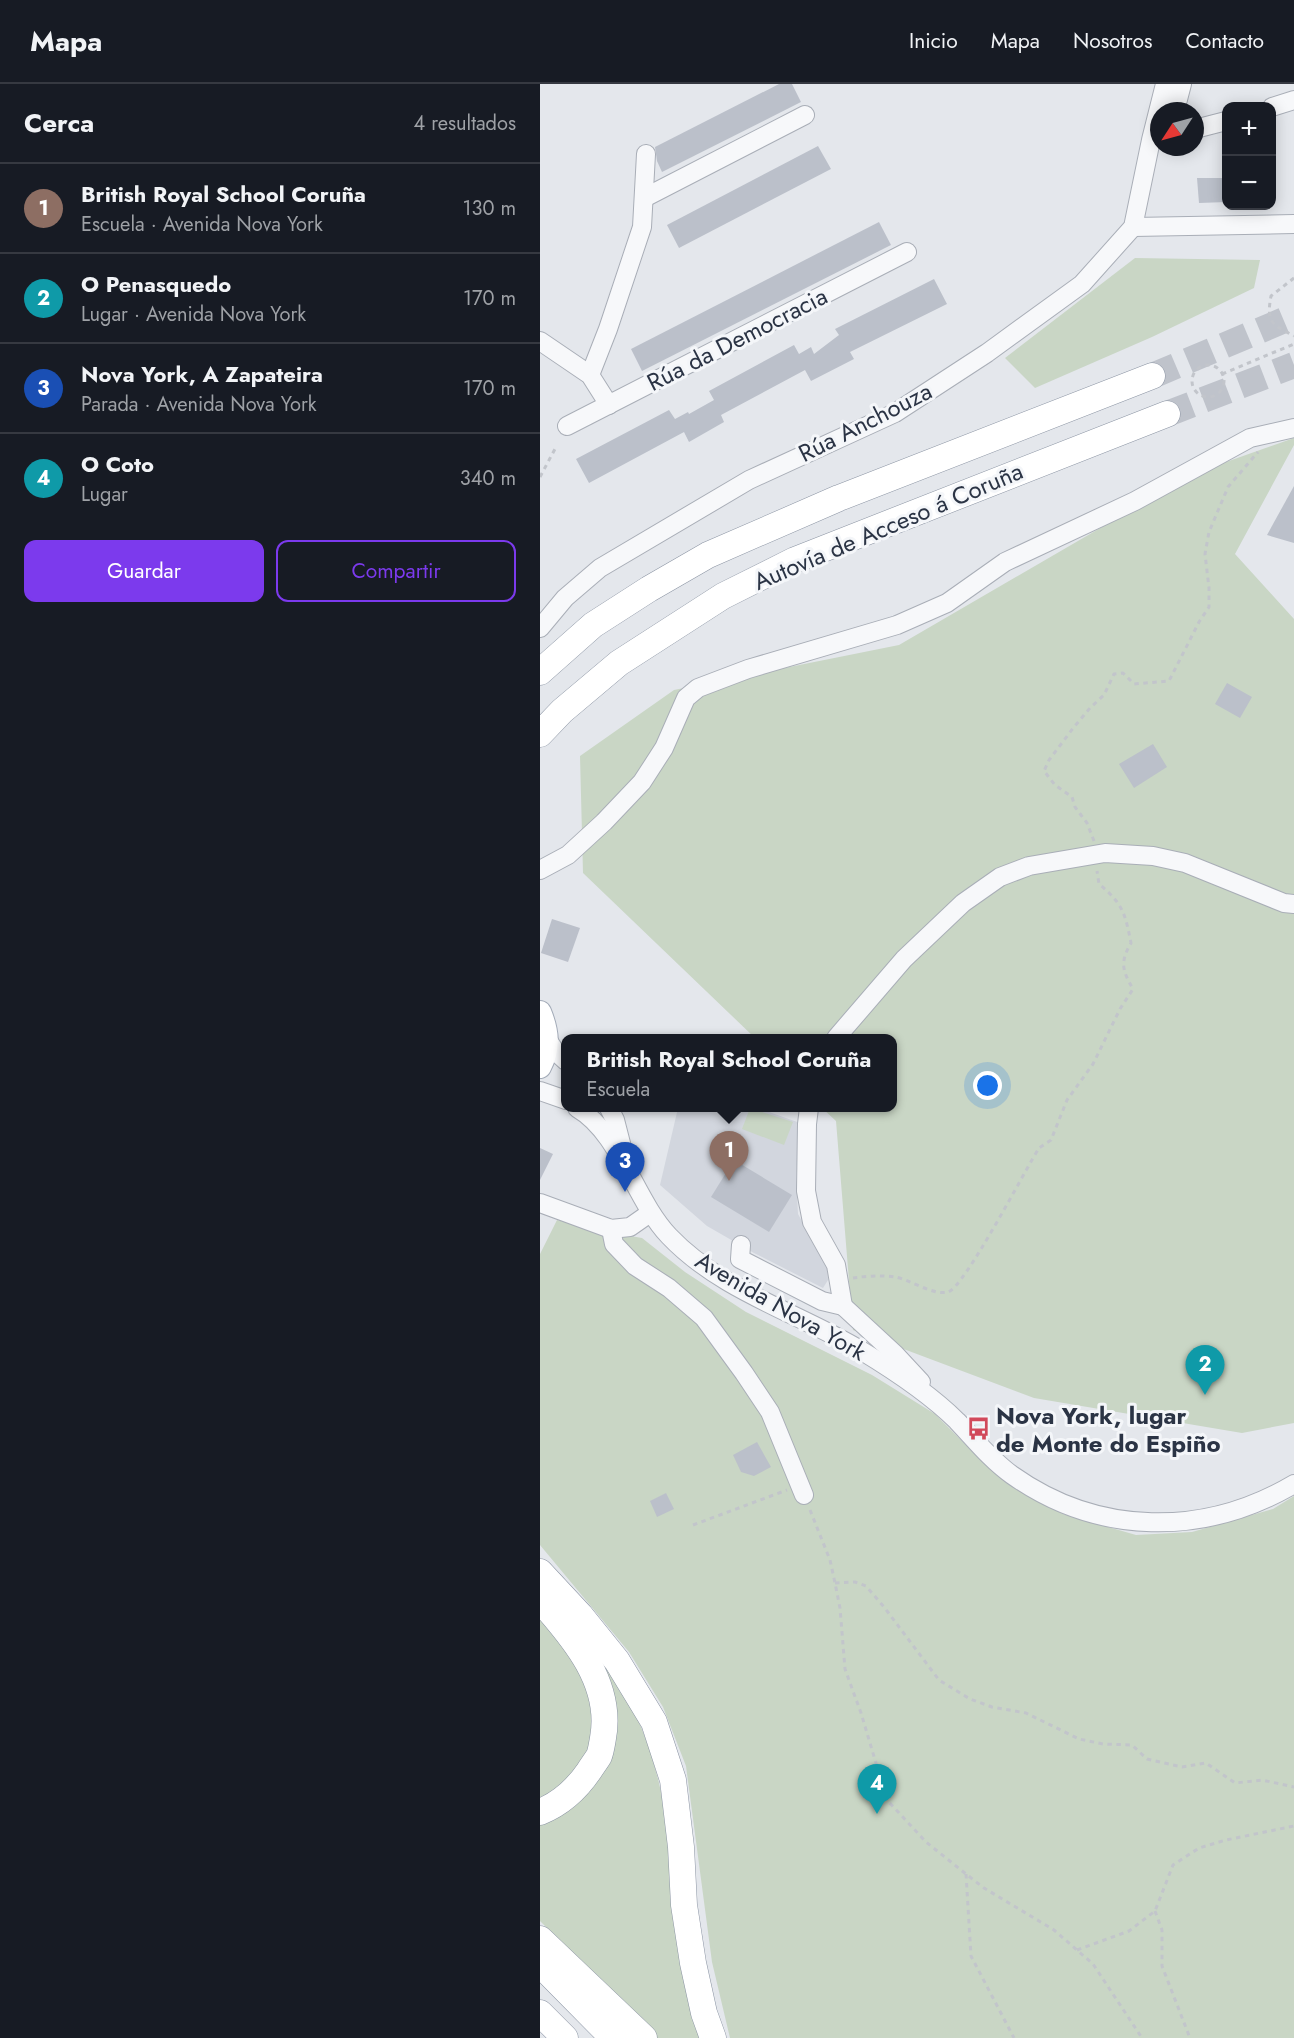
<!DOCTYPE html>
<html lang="es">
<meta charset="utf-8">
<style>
:root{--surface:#171b24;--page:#20242c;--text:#f1f3f6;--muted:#9ea1a6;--line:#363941;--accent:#7c3aed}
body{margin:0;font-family:Jost,sans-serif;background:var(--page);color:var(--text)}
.controls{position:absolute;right:18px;top:18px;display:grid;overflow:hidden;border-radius:12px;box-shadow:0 3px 15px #0003}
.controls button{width:54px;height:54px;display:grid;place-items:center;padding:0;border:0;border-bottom:2px solid var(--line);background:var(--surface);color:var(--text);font:30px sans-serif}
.compass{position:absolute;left:610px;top:18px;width:54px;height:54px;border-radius:50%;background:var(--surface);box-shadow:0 3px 15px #0003;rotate:234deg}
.you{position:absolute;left:448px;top:1002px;width:21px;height:21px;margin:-15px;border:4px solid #fff;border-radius:50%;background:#1a73e8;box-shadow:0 0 0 9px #1a73e833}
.badge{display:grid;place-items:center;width:39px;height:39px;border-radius:50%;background:var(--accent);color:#fff;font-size:20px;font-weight:700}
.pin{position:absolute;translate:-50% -50px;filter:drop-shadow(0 2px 3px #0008)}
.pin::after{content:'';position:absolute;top:32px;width:21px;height:18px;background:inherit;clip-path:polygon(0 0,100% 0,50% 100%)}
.popup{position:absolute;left:21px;top:950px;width:336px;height:78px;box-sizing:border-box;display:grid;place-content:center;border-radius:12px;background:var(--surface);filter:drop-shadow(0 2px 4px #0005);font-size:20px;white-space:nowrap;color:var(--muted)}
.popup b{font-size:22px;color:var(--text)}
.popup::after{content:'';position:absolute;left:50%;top:100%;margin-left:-12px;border:12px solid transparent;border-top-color:var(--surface)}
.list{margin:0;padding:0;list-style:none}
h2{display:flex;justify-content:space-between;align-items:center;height:78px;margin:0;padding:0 24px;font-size:26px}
h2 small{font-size:20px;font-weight:400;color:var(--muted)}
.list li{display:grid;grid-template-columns:39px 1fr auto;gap:18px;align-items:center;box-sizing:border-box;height:90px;padding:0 24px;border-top:2px solid var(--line)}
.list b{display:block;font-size:22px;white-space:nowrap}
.list p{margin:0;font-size:20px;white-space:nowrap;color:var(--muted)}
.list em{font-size:20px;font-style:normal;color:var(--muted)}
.actions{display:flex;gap:12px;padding:18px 24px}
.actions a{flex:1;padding:14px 0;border:2px solid var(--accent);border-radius:12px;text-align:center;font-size:21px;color:var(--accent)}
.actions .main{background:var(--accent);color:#fff}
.map{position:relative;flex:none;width:754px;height:1954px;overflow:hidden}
header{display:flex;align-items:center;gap:36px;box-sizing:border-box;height:84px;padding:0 30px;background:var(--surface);border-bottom:2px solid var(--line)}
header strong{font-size:28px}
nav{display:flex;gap:33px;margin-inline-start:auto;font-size:21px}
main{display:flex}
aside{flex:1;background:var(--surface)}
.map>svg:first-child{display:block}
.built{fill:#d2d6de}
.green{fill:#c9d6c5}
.building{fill:#bbc0ca}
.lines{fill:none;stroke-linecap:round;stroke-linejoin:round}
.highway-tunnel{stroke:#bfc3cb;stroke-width:26;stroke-dasharray:26 13;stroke-linecap:butt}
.minor-casing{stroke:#a9aeb7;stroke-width:20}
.major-casing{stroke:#a3abb8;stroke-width:24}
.highway-casing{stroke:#8b94a3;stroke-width:27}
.path{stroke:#c2c5cb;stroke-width:3;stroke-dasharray:4.5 4.5;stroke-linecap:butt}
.minor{stroke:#f7f8fa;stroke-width:18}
.major{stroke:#fff;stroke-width:22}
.highway{stroke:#fff;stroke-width:26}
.labels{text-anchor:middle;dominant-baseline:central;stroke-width:6;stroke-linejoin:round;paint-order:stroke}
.street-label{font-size:24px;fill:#2b3445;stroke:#f4f6f9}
.poi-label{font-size:24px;font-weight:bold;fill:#2b3445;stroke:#f4f6f9;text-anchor:start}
</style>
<header>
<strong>Mapa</strong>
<nav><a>Inicio</a><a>Mapa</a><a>Nosotros</a><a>Contacto</a></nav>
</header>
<main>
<aside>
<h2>Cerca<small>4 resultados</small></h2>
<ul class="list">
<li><span class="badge" style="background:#8d6e63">1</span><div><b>British Royal School Coruña</b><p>Escuela · Avenida Nova York</p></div><em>130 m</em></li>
<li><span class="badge" style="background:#0f9aa8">2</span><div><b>O Penasquedo</b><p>Lugar · Avenida Nova York</p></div><em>170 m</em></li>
<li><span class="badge" style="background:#1a4fb4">3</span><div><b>Nova York, A Zapateira</b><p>Parada · Avenida Nova York</p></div><em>170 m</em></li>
<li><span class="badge" style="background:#0f9aa8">4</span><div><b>O Coto</b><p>Lugar</p></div><em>340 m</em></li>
</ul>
<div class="actions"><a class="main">Guardar</a><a>Compartir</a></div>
</aside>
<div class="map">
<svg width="754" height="1954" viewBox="0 0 754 1954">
<rect width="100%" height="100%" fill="#e4e7ec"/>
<path class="built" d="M138,1024H218L260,1039L256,1093L258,1130L287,1183L288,1196L283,1204L214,1169L167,1142L120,1101Z"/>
<g class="green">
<path d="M595,174L720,176L714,204L612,253L495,304L465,274Z"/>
<path d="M754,354V361L695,470L754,535V1339L702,1349L494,1314L313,1246L296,1037L282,1024H352V954H215L43,789L40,672L134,606L359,561L655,389Z"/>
<path d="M210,1024L253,1038L244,1061L202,1045Z"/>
<path d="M17,1136L56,1146L102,1154L145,1188L206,1228L332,1291L395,1330L438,1373L474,1403L523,1430L596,1451L652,1448L733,1425L754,1412V1954H190L172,1878L146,1682L123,1623L89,1568L0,1461V1170Z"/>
<path d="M0,1531L26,1561L54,1618L55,1646L47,1671L32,1696L0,1715Z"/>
<path d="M53,1568C116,1636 124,1717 137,1805C145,1855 152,1904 160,1954H117L0,1837V1738L54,1697Z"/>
</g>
<g class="building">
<path d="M239,0H252L261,18L122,88L117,77L115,63Z"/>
<path d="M278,62L291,85L139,164L127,141Z"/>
<path d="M657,94H687V118L659,119Z"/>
<path d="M339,138L351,161L102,287L91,265Z"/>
<path d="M394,195L407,220L310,268L314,275L271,297L265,286L181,331L184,338L149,358L144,348L49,399L36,375L129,326L135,335L148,328L149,330L174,316L169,307L254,261L259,270L271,263L274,270L299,251L295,245Z"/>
<path d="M754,402V459L727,451Z"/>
<path d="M687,599L712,613L700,634L675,620Z"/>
<path d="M613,660L627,683L594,704L579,680Z"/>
<path d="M12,835L40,844L28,878L1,869Z"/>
<path d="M0,1064L13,1070L0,1096Z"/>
<path d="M194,1076L252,1111L229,1148L171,1113Z"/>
<path d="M217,1358L231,1383L214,1392L201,1388L193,1371Z"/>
<path d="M126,1409L134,1425L117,1433L110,1417Z"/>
</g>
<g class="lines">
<g class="highway-tunnel">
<path d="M612,292L754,232"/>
<path d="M627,330L754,281"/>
</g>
<defs>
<g id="minor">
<path d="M732,23L754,16"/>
<path d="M635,27L642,0"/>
<path d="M655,45L686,37"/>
<path d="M104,114L265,31"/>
<path d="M593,143L754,140"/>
<path d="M0,257L50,291L69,321"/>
<path d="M50,291L68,245L102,143L106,70"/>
<path d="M27,342L367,168"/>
<path d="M0,544L25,514L60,484L209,396L355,329L447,269L542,200L593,143L611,56L625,0"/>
<path d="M0,786L28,771L64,738L102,698L124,664L146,614L158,604L208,585L357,541L407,519L465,478L595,417L710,354L754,344"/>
<path d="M296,954L364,875L423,819L460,793L489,782L565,769L613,772L645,779L744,819L754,820"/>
<path d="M8,956L15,967L26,977"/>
<path d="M0,1007L26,1016"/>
<path d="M37,1024C80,1049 94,1115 129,1152C181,1207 259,1229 322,1267C355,1287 390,1310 417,1337C435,1356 451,1376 472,1391C558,1452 664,1453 754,1400"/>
<path d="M69,1024L75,1036L84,1071"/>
<path d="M269,1024L267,1040L266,1107L272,1138L296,1181L303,1222"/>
<path d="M0,1119L71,1145L90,1143L110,1129"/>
<path d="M71,1145L74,1160L95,1182L129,1204L164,1234L204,1289L230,1328L264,1411"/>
<path d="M201,1161L200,1175L282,1217L303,1222"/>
<path d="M303,1222L355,1270L381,1298"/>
</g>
<path id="major" d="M0,928C8,947 10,964 0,983"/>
<g id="highway">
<path d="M0,588L53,541L109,505L168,471L299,414L612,292"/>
<path d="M0,650L22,627L79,579L183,512L255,476L627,330"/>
<path d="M0,1488L40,1531L77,1577L114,1638L133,1696L141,1763L144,1821L153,1879L164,1929L173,1954"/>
<path d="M0,1516C34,1554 73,1600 63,1654C62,1660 61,1667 59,1672C56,1677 52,1682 49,1687C36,1706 20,1720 0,1728"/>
<path d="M0,1855L104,1954"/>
<path d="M0,1880L73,1954"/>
<path d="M0,1929L25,1954"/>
</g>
</defs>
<use href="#minor" class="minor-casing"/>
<use href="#major" class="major-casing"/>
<use href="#highway" class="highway-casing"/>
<g class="path">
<path d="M754,194L731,212C726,239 732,240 754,252"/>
<circle cx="668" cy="297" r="16"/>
<path d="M682,290L754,260"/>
<path d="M0,393L16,363"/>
<path d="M554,757L547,739L535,723L532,713L515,701L504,687L509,676L534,643L550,624L564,611L574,590L583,589L594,600L629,597L659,538L669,523V504L665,470L669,448L688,403L718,368"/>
<path d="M313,1194C326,1192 342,1191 355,1193C369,1195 393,1212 408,1208C424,1204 485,1086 499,1064L511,1056L527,1016L553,980L580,925L593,905C582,886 580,878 591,859C585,829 583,820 559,800L557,787"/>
<path d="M270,1426L290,1476L295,1499L300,1524L305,1585L321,1629L347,1716L386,1758L426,1790L444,1804L514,1846L553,1880L602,1954"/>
<path d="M153,1441L247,1406"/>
<path d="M295,1499L315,1498L326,1502L344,1523L399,1596L430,1615L452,1623L486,1629L539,1655L563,1660L592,1661L607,1675L642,1683L666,1679L695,1699L722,1696L754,1703"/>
<path d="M426,1790L431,1872L474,1954"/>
<path d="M615,1827L622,1846V1882L650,1954"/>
<path d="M537,1866L589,1847L615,1827L633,1781L659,1764L686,1756L754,1742"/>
</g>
<use href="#minor" class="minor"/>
<use href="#major" class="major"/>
<use href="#highway" class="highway"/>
</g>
<defs>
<symbol id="bus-bare" viewBox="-9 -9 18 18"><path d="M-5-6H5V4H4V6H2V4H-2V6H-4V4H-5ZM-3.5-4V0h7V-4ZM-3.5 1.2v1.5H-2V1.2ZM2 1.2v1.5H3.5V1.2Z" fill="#d1495b" stroke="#f4f6f9" stroke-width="2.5" paint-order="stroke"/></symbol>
</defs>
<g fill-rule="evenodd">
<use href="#bus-bare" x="422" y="1328" width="33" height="33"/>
</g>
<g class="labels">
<g class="street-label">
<text transform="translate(197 255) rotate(-27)">Rúa da Democracia</text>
<text transform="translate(325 338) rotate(-27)">Rúa Anchouza</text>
<text transform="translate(348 442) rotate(-23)">Autovía de Acceso á Coruña</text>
<text transform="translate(241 1222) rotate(30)">Avenida Nova York</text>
</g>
<g class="poi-label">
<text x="456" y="1331">Nova York, lugar<tspan x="456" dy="28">de Monte do Espiño</tspan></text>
</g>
</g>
</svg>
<div class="controls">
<button>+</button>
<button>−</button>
</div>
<svg class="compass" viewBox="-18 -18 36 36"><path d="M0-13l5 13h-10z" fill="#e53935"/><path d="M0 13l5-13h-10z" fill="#9ea1a6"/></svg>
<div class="you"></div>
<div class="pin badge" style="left:189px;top:1097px;background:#8d6e63">1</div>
<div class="popup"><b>British Royal School Coruña</b>Escuela</div>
<div class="pin badge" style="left:665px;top:1311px;background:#0f9aa8">2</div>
<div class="pin badge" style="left:85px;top:1108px;background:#1a4fb4">3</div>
<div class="pin badge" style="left:337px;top:1730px;background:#0f9aa8">4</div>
</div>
</main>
